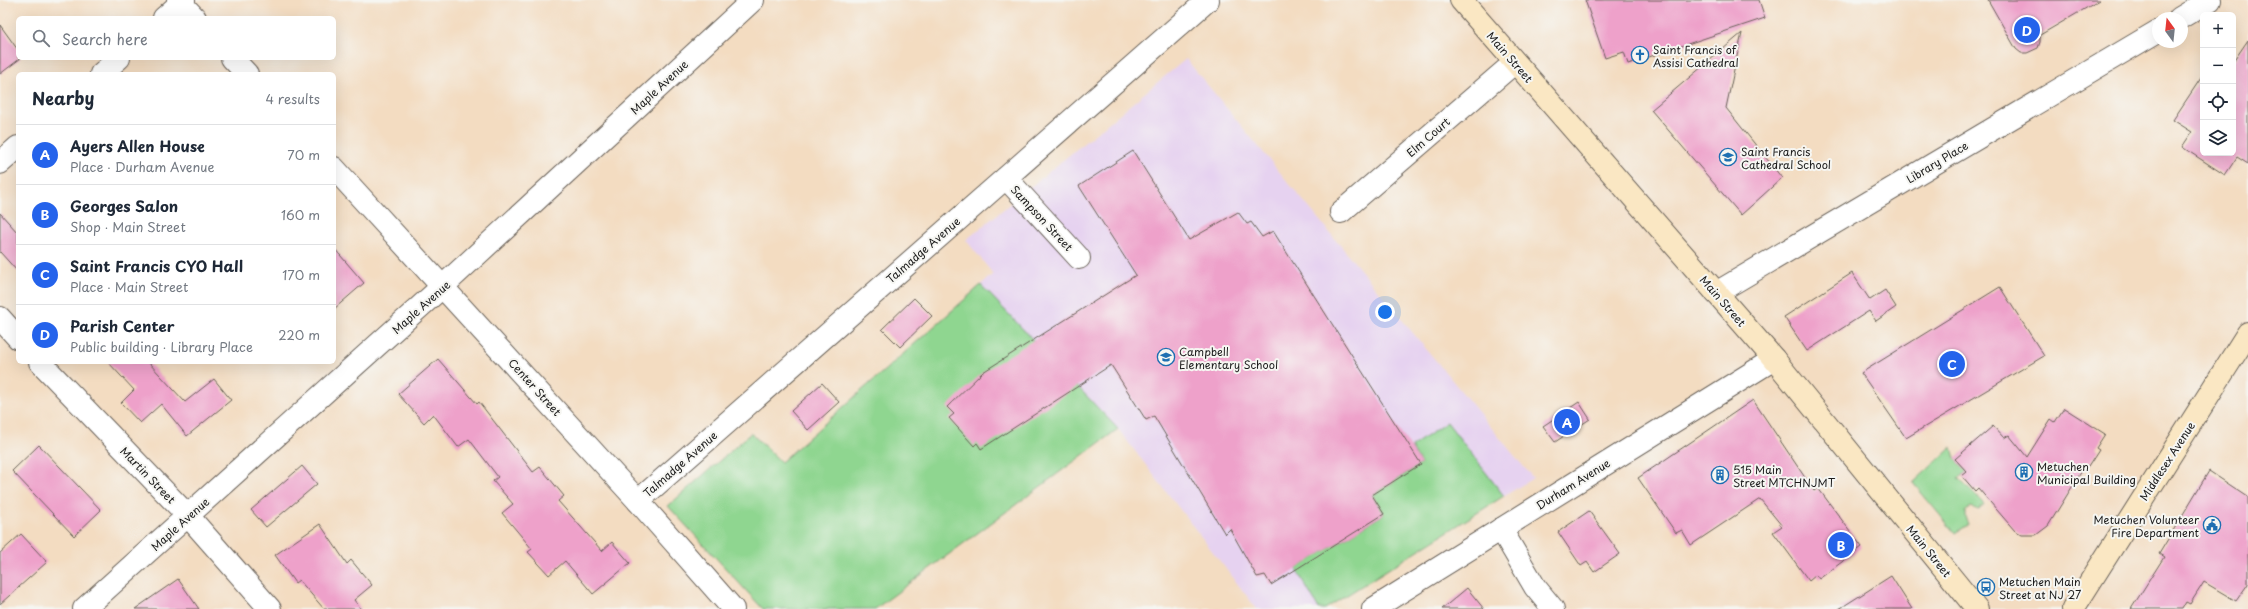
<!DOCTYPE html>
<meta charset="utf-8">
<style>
:root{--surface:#fff;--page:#f6f6f7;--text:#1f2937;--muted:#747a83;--line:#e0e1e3;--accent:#2563eb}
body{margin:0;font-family:"Playpen Sans",sans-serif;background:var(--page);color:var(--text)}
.controls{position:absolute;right:12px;top:12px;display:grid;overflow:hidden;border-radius:6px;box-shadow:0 4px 16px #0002}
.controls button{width:36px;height:36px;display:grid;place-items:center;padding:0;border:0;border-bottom:1px solid var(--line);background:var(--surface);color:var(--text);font:20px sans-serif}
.compass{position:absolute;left:2152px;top:12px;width:36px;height:36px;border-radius:50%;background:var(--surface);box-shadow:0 4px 16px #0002;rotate:345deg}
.you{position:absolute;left:1385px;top:312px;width:14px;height:14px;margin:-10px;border:3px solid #fff;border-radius:50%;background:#1a73e8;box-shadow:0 0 0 6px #1a73e833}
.badge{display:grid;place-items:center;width:26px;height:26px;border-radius:50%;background:var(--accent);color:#fff;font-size:13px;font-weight:700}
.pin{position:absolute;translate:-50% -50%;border:2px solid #fff;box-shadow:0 1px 4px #0006}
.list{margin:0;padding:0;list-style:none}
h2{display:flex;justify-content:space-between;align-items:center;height:52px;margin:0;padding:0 16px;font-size:17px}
h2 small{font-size:13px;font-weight:400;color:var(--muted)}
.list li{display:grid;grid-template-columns:26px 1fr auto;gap:12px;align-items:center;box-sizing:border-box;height:60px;padding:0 16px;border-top:1px solid var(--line)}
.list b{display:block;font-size:15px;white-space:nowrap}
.list p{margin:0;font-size:13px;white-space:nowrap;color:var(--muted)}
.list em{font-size:13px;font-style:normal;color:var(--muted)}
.icon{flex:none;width:22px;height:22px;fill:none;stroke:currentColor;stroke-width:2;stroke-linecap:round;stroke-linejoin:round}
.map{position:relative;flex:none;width:2248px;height:609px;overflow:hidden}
.search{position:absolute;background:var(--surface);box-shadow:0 4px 16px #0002;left:16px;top:16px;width:320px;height:44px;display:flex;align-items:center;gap:10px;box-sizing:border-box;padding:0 14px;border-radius:6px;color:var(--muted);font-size:15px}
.panel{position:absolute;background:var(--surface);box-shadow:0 4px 16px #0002;left:16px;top:72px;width:320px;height:292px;border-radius:6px}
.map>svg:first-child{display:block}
.built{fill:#e6d2f0}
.green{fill:#8fd690;stroke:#567956}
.building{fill:#eea1ca}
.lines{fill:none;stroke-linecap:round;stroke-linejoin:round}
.street-casing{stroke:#675f56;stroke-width:24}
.secondary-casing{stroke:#675f56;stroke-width:24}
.street{stroke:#fff;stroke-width:22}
.secondary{stroke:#fae7c3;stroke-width:22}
.labels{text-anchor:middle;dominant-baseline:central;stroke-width:4;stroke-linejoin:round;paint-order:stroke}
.poi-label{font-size:11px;fill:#1c1c1c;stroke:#f6f6f2;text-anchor:start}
.street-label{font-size:11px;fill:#1c1c1c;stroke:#f6f6f2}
</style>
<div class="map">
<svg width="2248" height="609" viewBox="0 0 2248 609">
<rect width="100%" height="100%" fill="#f6f6f2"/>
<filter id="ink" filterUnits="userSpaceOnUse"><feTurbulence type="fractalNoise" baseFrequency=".025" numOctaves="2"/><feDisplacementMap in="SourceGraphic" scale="8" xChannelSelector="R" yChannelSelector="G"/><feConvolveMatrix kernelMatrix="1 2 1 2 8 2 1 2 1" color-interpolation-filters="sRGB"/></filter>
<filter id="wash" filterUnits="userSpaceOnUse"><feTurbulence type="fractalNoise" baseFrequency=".012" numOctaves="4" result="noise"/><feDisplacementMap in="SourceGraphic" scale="16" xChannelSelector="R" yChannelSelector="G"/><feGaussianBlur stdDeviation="0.9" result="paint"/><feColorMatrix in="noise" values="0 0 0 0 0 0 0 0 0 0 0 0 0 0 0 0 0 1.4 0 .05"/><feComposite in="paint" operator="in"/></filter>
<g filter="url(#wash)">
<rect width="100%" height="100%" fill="#f3dcc1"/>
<path class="built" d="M1186,59L1533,478L1325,609H1257L1118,429L875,609H763L668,506L751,433L781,462L993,274L966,240Z"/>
<g class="green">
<path d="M981,285L1118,429L875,609H763L668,506L751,433L781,462Z"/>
<path d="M1447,422L1504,496L1325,609H1319L1296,569L1384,514L1372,495L1421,464L1411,447Z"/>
<path d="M1952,447L1955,459L1967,472L1958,478L1984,504L1979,510L1971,507L1965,512V518L1968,524L1955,533L1913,483Z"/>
</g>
<g id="blocks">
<g class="building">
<path d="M1585,0H1759L1765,18L1628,64L1624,52L1605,58Z"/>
<path d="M1988,0H2100L2040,35V42L2038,48L2027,53H2021L2016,49Z"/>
<path d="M0,25L18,50V58H21L0,74Z"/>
<path d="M1742,33L1726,108L1782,178L1741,215L1651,110Z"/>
<path d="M2248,40V164L2237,157L2225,175L2182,147L2192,132L2173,120L2203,75V153H2233V62Z"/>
<path d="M1133,151L1189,240L1238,212L1247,224L1251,222L1262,237L1273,231L1421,464L1372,495L1384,514L1271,585L1265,575L1257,577L1230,529L1225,534L1154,416L1146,420L1111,365L981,449L977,443L974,446L949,418L954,414L947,407L983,372L1136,275L1079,186Z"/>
<path d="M0,213L18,233V272L0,252Z"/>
<path d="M334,248L364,283L334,309Z"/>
<path d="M1852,273L1870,300L1885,290L1896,307L1876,321L1869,311L1807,351L1784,317Z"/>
<path d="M2000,287L2044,356L1906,438L1861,373Z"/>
<path d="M914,298L932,316L900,347L882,329Z"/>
<path d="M438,359L477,404L479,402L533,472L540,467L564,496L558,501L602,551L612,542L630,563L593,594L565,561L549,575L528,552L532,549L502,513L513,504L493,481L498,477L469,439L458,447L433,414L424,423L398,394Z"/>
<path d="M108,362H148L185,402L214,379L231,400L187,436L161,404L140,423L121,403L134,390Z"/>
<path d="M822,383L839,402L808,430L791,411Z"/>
<path d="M1753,400L1814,491L1818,488L1862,547L1819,579L1816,575L1809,581L1773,532L1782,526L1760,499L1691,545L1682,530L1676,533L1638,478Z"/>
<path d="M1579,402L1590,419L1555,442L1543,426Z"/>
<path d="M2064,408L2105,434L2096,448L2099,450L2088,467L2085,466L2048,526L2036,535H2022L2015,531L1978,488L1975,491L1962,476L1967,472L1955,459L1993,426L2004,438L2009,435L2027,457L2051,419L2055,422Z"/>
<path d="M39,445L101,510L74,536L12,471Z"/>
<path d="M302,466L317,484L266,527L251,510Z"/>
<path d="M2209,471L2248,497V584L2236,601L2204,582L2190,604L2186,602L2182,609H2131L2164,557L2159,554Z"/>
<path d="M1589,511L1620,554L1594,572L1587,562L1581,566L1558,532Z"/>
<path d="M320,524L347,564L351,560L372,585L354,600L361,609H324L299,580L295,583L275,555Z"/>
<path d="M21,534L47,562L0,604V553Z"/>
<path d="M1891,576L1912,609H1839Z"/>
<path d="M178,579L199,609H135Z"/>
<path d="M1467,588L1484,609H1442Z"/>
</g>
</g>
</g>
<g filter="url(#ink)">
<use href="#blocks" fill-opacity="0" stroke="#675f56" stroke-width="1"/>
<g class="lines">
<defs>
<g id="street">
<path d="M178,0L195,18"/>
<path d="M164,18L184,0"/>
<path d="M2180,18L2210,0"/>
<path d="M232,58L247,74"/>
<path d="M101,74L119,58"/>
<path d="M0,163L18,147"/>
<path d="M334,168L638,501L733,609"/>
<path d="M1006,178L1079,258"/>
<path d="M1341,212L1514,63"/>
<path d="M1716,293L2158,31"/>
<path d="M0,318L18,338"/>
<path d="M40,362L189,517L270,609"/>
<path d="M638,501L1208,0"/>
<path d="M1501,529L1535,587L1553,609"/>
<path d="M84,609L443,286L753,0"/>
<path d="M1373,609L1774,359"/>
</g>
<g id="secondary">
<path d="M1461,0L1774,359L1977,609"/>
<path d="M2073,609L2248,333"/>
</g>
</defs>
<use href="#street" class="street-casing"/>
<use href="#secondary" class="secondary-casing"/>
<use href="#street" class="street"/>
<use href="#secondary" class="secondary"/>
</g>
</g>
<defs>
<symbol id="church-ring" viewBox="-11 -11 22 22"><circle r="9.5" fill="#f6f6f2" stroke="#1f6fb2" stroke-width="1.5"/><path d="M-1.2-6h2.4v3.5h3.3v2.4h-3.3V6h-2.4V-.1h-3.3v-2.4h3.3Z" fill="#1f6fb2"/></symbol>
<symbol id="school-ring" viewBox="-11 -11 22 22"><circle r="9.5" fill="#f6f6f2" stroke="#1f6fb2" stroke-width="1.5"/><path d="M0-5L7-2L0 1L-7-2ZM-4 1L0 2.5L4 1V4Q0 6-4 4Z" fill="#1f6fb2"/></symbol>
<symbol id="building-ring" viewBox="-11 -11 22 22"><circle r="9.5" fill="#f6f6f2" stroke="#1f6fb2" stroke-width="1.5"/><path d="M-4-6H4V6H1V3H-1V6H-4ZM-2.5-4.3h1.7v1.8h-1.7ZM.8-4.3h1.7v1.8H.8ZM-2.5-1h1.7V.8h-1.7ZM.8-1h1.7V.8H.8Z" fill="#1f6fb2"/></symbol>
<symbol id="civic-ring" viewBox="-11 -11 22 22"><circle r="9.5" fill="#f6f6f2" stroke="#1f6fb2" stroke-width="1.5"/><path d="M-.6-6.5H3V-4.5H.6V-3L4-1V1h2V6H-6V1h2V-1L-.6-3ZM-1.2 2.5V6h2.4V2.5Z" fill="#1f6fb2"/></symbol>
<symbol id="bus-ring" viewBox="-11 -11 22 22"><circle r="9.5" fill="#f6f6f2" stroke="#1f6fb2" stroke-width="1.5"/><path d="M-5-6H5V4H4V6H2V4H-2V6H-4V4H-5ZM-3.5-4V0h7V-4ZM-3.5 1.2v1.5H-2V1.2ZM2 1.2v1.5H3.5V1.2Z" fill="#1f6fb2"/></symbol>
</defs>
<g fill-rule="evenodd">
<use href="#church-ring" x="1630" y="45" width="20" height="20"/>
<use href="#school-ring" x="1718" y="147" width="20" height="20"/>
<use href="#school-ring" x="1156" y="347" width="20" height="20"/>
<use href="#building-ring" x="2014" y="462" width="20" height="20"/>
<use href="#building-ring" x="1710" y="465" width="20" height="20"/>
<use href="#civic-ring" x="2202" y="515" width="20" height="20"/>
<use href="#bus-ring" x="1976" y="577" width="20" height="20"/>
</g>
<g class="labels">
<g class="poi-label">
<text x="1653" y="49">Saint Francis of<tspan x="1653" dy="13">Assisi Cathedral</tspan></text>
<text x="1741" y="151">Saint Francis<tspan x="1741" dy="13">Cathedral School</tspan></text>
<text x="1179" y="351">Campbell<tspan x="1179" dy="13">Elementary School</tspan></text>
<text x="2037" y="466">Metuchen<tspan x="2037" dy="13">Municipal Building</tspan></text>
<text x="1733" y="469">515 Main<tspan x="1733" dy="13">Street MTCHNJMT</tspan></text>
<text x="2199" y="519" text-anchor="end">Metuchen Volunteer<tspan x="2199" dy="13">Fire Department</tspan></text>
<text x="1999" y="581">Metuchen Main<tspan x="1999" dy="13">Street at NJ 27</tspan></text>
</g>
<g class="street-label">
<text transform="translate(1510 57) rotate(49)">Main Street</text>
<text transform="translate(659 87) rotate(-43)">Maple Avenue</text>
<text transform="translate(1428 137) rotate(-41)">Elm Court</text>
<text transform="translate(1937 162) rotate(-31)">Library Place</text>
<text transform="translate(1042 218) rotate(47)">Sampson Street</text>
<text transform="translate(923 250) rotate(-41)">Talmadge Avenue</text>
<text transform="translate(1723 301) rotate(49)">Main Street</text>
<text transform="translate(421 307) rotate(-42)">Maple Avenue</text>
<text transform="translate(535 387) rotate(48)">Center Street</text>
<text transform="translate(2167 461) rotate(-57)">Middlesex Avenue</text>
<text transform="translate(680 464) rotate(-41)">Talmadge Avenue</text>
<text transform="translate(148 475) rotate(46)">Martin Street</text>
<text transform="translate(1573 484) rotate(-32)">Durham Avenue</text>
<text transform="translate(180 524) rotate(-42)">Maple Avenue</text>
<text transform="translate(1929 551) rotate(51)">Main Street</text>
</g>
</g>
</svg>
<div class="controls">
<button>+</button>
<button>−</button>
<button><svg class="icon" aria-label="locate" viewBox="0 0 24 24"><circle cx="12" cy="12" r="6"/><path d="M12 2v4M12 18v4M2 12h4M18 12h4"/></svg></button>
<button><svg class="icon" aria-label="layers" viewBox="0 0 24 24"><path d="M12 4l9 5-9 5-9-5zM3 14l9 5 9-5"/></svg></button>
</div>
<svg class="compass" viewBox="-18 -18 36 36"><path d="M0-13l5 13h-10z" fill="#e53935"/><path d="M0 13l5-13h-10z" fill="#747a83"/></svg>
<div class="you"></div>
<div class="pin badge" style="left:1567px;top:422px">A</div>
<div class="pin badge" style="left:1841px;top:545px">B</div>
<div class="pin badge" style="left:1952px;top:364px">C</div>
<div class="pin badge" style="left:2027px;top:30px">D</div>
<div class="search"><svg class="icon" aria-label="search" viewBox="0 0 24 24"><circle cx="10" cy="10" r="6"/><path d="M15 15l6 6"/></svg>Search here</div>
<section class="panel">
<h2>Nearby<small>4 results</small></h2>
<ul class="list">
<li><span class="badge">A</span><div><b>Ayers Allen House</b><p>Place · Durham Avenue</p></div><em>70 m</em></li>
<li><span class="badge">B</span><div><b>Georges Salon</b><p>Shop · Main Street</p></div><em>160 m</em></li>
<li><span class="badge">C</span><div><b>Saint Francis CYO Hall</b><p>Place · Main Street</p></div><em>170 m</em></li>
<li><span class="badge">D</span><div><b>Parish Center</b><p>Public building · Library Place</p></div><em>220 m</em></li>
</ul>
</section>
</div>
